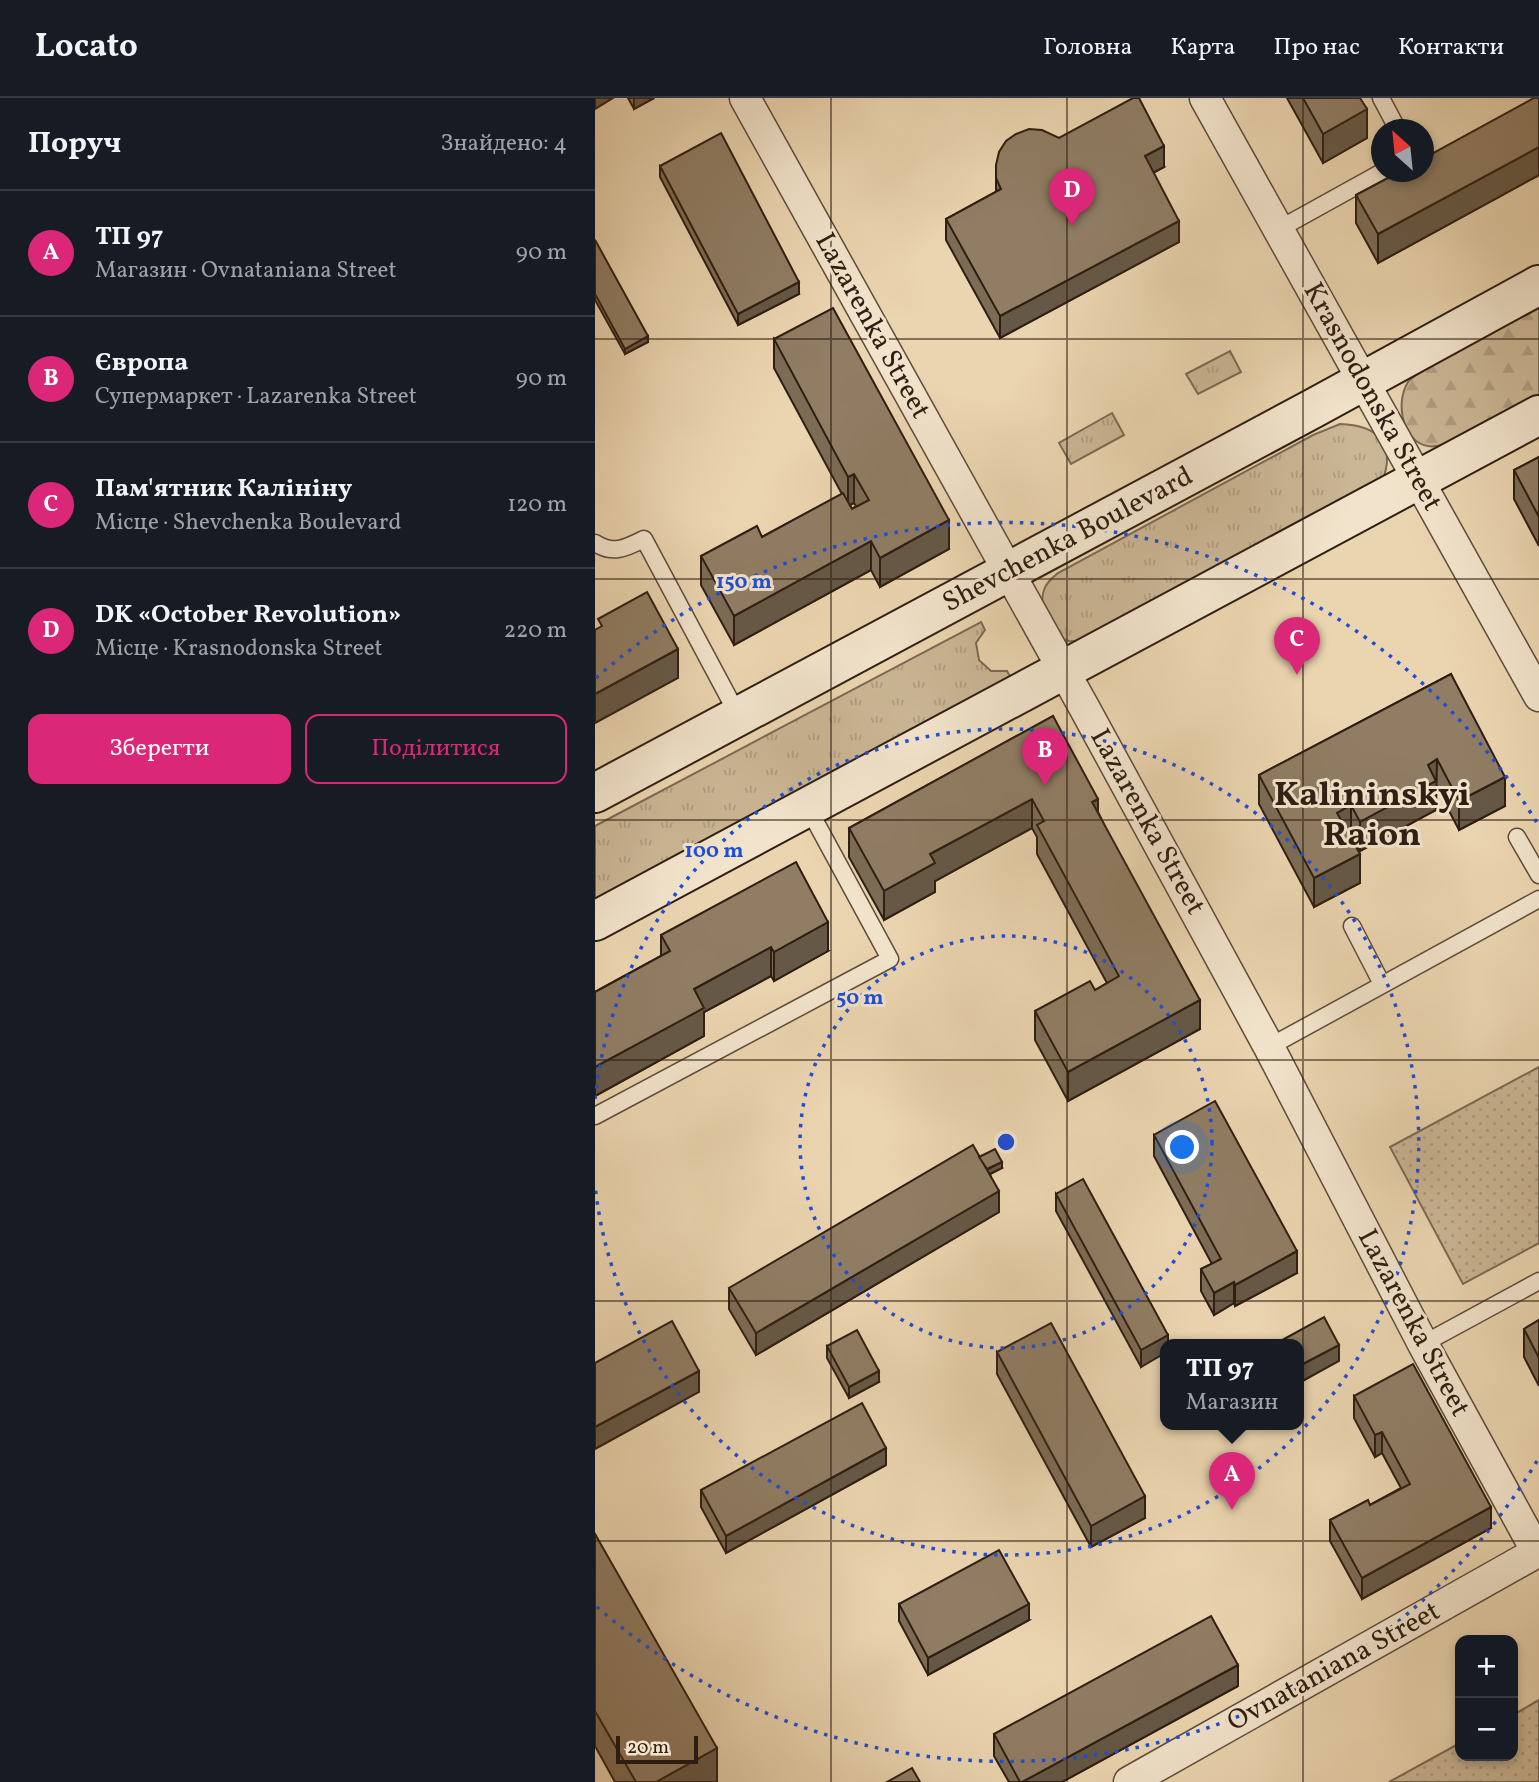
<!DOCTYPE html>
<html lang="uk">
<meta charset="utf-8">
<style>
:root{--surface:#171b24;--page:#242831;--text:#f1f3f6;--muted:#9ea1a6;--line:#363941;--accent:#db2777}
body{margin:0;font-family:Vollkorn,serif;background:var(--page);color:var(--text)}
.controls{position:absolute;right:21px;bottom:21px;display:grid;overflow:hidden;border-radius:14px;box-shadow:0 4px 10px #0003}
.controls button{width:63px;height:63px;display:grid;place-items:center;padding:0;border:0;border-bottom:2px solid var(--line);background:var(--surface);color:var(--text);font:35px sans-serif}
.compass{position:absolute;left:776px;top:21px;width:63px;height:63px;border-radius:50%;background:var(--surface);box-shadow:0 4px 10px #0003;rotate:333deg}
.scale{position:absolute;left:21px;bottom:18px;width:82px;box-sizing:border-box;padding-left:7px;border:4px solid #2e1e12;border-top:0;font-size:19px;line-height:24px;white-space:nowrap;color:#2e1e12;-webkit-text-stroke:5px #f2e4cc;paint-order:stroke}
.you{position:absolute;left:588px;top:1050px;width:24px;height:24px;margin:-18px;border:5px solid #fff;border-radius:50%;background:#1a73e8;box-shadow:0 0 0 10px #1a73e833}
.badge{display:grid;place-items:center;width:46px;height:46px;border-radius:50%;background:var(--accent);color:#fff;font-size:23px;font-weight:700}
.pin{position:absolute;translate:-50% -58px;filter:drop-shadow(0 2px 4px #0008)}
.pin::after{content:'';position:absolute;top:37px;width:24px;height:21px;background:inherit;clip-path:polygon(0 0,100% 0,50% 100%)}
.popup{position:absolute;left:565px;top:1241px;width:144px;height:91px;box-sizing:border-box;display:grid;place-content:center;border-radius:14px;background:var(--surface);filter:drop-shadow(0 2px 5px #0005);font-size:23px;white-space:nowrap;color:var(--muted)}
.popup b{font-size:26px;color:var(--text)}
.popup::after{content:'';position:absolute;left:50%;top:100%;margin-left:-14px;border:14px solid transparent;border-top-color:var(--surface)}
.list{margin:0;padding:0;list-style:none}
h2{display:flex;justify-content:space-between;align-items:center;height:91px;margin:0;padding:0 28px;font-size:30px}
h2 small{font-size:23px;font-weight:400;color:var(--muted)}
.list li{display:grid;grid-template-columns:46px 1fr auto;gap:21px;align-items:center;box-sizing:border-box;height:126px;padding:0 28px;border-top:2px solid var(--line)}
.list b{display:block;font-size:26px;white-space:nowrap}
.list p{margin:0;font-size:23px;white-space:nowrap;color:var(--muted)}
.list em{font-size:23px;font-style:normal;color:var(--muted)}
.actions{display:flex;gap:14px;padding:21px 28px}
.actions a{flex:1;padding:16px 0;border:2px solid var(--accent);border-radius:14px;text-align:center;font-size:24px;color:var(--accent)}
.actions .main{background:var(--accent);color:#fff}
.map{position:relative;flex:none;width:944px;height:1684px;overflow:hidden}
header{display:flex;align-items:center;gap:42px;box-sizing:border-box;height:98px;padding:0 35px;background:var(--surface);border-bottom:2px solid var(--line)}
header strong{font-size:33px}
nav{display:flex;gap:38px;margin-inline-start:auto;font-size:24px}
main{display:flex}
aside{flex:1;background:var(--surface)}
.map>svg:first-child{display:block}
.grass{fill:url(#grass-tufts);stroke:#7c6a54;stroke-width:2}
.forest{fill:url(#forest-firs);stroke:#7c6a54;stroke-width:2}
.park{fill:url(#park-dots);stroke:#7c6a54;stroke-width:2}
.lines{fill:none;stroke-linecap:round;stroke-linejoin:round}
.lane-casing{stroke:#5d4c3a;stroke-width:19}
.street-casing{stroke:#5d4c3a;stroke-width:33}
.secondary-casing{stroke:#2e1e12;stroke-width:42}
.lane{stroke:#f2e4cc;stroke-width:16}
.street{stroke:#f2e4cc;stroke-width:30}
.secondary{stroke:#f2e4cc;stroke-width:38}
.wall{fill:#7c6c56;stroke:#2e1e12;stroke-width:2;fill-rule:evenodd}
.shaded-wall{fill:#655846;stroke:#2e1e12;stroke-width:2}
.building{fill:#907d64;stroke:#2e1e12;stroke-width:2}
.grid{fill:none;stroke:#2e1e12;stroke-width:2;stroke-opacity:0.55}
.ring{fill:none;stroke:#1d4ed8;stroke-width:3.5;stroke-dasharray:3.5 7}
.labels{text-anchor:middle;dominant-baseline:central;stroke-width:6;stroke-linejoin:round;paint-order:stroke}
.street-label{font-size:28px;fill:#2e1e12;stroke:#f2e4cc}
.district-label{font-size:35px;font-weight:bold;fill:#2e1e12;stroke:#f2e4cc}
.centre{fill:#1d4ed8;stroke:#f2e4cc;stroke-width:3.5}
.ring-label{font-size:21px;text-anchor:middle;font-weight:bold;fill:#1d4ed8;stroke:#f2e4cc;stroke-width:6;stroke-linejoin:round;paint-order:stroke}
</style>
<header>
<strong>Locato</strong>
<nav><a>Головна</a><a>Карта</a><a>Про нас</a><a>Контакти</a></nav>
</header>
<main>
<aside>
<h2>Поруч<small>Знайдено: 4</small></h2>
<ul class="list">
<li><span class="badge">A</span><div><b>ТП 97</b><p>Магазин · Ovnataniana Street</p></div><em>90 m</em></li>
<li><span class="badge">B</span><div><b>Європа</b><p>Супермаркет · Lazarenka Street</p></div><em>90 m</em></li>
<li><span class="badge">C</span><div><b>Пам'ятник Калініну</b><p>Місце · Shevchenka Boulevard</p></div><em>120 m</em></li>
<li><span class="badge">D</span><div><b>DK «October Revolution»</b><p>Місце · Krasnodonska Street</p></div><em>220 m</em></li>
</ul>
<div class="actions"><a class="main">Зберегти</a><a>Поділитися</a></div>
</aside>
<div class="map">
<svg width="944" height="1684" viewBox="0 0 944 1684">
<defs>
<pattern id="grass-tufts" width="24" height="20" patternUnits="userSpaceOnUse" patternTransform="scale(1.75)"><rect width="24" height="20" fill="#cbb695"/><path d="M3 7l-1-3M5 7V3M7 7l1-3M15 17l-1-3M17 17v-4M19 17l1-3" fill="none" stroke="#af9c7f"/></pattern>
<pattern id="forest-firs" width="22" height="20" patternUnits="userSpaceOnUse" patternTransform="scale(1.75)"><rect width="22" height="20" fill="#cbb695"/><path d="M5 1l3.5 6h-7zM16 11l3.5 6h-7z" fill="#af9c7f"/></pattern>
<pattern id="park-dots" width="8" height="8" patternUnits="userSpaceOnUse" patternTransform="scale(1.75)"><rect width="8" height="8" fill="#cbb695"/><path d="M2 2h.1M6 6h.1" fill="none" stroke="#af9c7f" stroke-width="1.8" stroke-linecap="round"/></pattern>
</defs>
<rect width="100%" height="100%" fill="#ebd5b0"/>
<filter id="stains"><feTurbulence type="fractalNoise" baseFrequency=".00286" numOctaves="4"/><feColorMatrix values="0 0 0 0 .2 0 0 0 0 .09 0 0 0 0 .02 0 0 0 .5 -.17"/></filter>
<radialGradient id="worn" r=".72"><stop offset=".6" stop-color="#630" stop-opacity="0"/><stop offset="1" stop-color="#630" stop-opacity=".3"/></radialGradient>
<g class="grass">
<path d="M635,253L646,274L603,296L591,276Z"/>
<path d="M517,315L529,337L476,366L464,345Z"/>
<path d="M745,326C782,327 802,345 787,384L491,542C486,542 479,544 474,543C457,539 443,508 449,492C451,485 457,480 463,475L718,337Z"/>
<path d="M386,524L390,532L381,545L384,562L396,573H412L416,580L0,803V728Z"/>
</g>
<path class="forest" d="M944,210V300C914,316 876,343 842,348C810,353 798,308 813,284C817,279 825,275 830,271Z"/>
<g class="park">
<path d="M944,969V1145L868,1186L795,1049Z"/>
<path d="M944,1602V1684H794L865,1645V1658H918V1617Z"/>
</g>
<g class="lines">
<defs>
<g id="lane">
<path d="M786,0L803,32"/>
<path d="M684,131L787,74"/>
<path d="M0,445C18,457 31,450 49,441L143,617"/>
<path d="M922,739L944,777"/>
<path d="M757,828L787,886"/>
<path d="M674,949L944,801"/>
<path d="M0,1018L295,861L212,708"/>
<path d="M828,1246L944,1183"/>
</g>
<g id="street">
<path d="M150,0L490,611L674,949L828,1246L942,1454"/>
<path d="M610,0L944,598"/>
<path d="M534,1684L944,1453"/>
</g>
<g id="secondary">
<path d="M0,695L719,310L944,187"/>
<path d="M0,823C314,653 630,487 944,317"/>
</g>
</defs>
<use href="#lane" class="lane-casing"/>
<use href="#street" class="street-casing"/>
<use href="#secondary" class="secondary-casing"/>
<use href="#lane" class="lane"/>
<use href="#street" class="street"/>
<use href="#secondary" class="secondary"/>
</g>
<g class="wall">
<path d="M33,0H59L39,11Z"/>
<path d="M692,0H765L772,40L728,65Z"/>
<path d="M944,0V77L783,165L761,125V97Z"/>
<path d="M464,40L569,69L558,75L584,144L405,240L351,142V121L401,94V67Z"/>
<path d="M65,68L204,196L143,227L65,79Z"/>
<path d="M0,142L53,244L30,256L0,202Z"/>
<path d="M179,241L354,451L285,489L276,472L139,547L106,487V458L167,439L247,396L179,270ZM259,405L261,408L257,411L255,407Z"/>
<path d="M944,359V448L919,401V372Z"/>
<path d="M856,576L910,708L864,732L842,690L841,691V712L765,753L756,736L754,737L765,785L719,809L664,706V677Z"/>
<path d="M458,618L605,931L473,1003L440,942V913L500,892L512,885L442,756V739L437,730L340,783V794L289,822L254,759V730Z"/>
<path d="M66,837L233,853L179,883L176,878L109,914V938L0,998V894L66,858Z"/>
<path d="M559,1037L702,1175L640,1208L639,1205L619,1217L606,1193V1171L617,1166L559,1058Z"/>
<path d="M384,1059L407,1070L395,1076L404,1114L161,1257L134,1211V1190Z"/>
<path d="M461,1096L573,1246L546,1269L461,1113Z"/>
<path d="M944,1222V1288L929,1259V1231Z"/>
<path d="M232,1248L284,1284L254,1300L232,1260Z"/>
<path d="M402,1254L550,1420L496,1449L402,1276Z"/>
<path d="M759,1298L896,1430L767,1501L735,1443V1422L775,1407L806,1390L787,1355L780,1359L759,1320Z"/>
<path d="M291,1367L131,1455L106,1409V1392Z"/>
<path d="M0,1436L122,1684H20L0,1648Z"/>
<path d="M304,1506L434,1522L333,1577L304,1523Z"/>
<path d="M643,1588L467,1684H414L399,1658V1636Z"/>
</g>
<g class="shaded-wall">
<path d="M0,0H18L0,11Z"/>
<path d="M39,0H59L39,11Z"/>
<path d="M772,11V40L728,65V36Z"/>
<path d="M569,48V69L550,79V58Z"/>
<path d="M944,49V77L783,165V136Z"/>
<path d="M584,123V144L405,240V218Z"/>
<path d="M204,184V196L143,227V216Z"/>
<path d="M53,238V244L30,256V251Z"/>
<path d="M259,376V405L253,408V379Z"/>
<path d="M354,422V451L285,489V460Z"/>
<path d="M276,443V472L139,547V518Z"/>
<path d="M83,551V580L0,625V596Z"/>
<path d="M842,661L841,712L765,753V724L833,667Z"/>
<path d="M910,679V708L864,732V703Z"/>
<path d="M437,701V730L340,783V794L289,822V793L335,756Z"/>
<path d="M503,701V730L497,704Z"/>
<path d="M756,707V736L742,744V715Z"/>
<path d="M765,756V785L719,809V780Z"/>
<path d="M233,824V853L179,883V854Z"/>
<path d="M176,849V878L109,914V938L0,998V969L99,891Z"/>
<path d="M605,902V931L473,1003V974Z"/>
<path d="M407,1064V1070L389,1079V1073Z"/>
<path d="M404,1093V1114L161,1257V1235Z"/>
<path d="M702,1153V1175L640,1208V1187Z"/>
<path d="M639,1184V1205L619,1217V1195Z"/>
<path d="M573,1237V1246H570V1255L546,1269V1252Z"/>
<path d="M744,1247V1263L704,1285V1268Z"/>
<path d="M104,1273V1294L0,1351V1329Z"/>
<path d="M284,1273V1284L254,1300V1289Z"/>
<path d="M787,1334V1355L780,1359V1337Z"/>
<path d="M291,1350V1367L131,1455V1438Z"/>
<path d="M550,1398V1420L496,1449V1428Z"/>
<path d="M896,1409V1430L767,1501V1480Z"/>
<path d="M434,1506V1522L333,1577V1560Z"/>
<path d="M643,1567V1588L467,1684H427Z"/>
<path d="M122,1650V1684H61Z"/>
</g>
<g class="building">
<path d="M538,0H544L569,48L550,58L584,123L405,218L351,121L406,91L401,80V67L404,54L411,43L421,36L434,31L447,32L464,40Z"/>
<path d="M708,0H765L772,11L728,36Z"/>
<path d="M939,0H944V49L783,136L761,97L804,74H829V60Z"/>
<path d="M126,35L204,184L143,216L65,68Z"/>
<path d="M0,142L53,238L30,251L0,196Z"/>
<path d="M238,210L354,422L285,460L276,443L139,518L106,458L162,428L167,439L248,395L257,411L274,402L259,376L253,379L179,241Z"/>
<path d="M944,359V419L919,372Z"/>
<path d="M52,494L83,551L0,596V532L7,528L3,521Z"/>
<path d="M856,576L910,679L864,703L842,661L833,667L841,683L765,724L756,707L742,715L765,756L719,780L664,677Z"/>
<path d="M458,618L503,701L497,704L605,902L473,974L440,913L495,883L500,892L524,878L442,727L449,723L437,701L335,756L340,765L289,793L254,730Z"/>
<path d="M201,764L233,824L179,854L176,849L99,891L109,910L0,969V894L75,853L66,837Z"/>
<path d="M620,1003L702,1153L640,1187L639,1184L619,1195L606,1171L626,1161L559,1037Z"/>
<path d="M378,1047L404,1093L161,1235L134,1190Z"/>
<path d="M400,1051L407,1064L392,1071L384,1059Z"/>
<path d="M488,1081L573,1237L546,1252L461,1096Z"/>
<path d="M729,1219L744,1247L704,1268V1246H680Z"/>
<path d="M944,1222V1260L929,1231Z"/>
<path d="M77,1223L104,1273L0,1329V1265Z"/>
<path d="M456,1225L550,1398L496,1428L402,1254Z"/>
<path d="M262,1232L284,1273L254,1289L232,1248Z"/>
<path d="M818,1266L896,1409L767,1480L735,1422L773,1402L775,1407L815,1386L787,1334L780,1337L759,1298Z"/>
<path d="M267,1305L291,1350L131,1438L106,1392Z"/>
<path d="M0,1436L122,1650L61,1684H41L0,1613Z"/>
<path d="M404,1452L434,1506L333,1560L304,1506Z"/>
<path d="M616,1518L643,1567L427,1684H425L399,1636Z"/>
<path d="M317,1670L325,1684H292Z"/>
</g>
<path class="grid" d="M236,0V1684M472,0V1684M708,0V1684M0,241H944M0,481H944M0,722H944M0,962H944M0,1203H944M0,1443H944"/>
<g class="ring">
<circle cx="411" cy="1044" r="206"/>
<path d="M0 1001A413 413 0 1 1 0 1087"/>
<path d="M942 1363A619 619 0 0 1 1 1508M1 580A619 619 0 0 1 942 725"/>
</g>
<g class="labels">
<g class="street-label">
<text transform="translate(277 228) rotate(61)">Lazarenka Street</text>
<text transform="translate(777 299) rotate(61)">Krasnodonska Street</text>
<text transform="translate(473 442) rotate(-28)">Shevchenka Boulevard</text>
<text transform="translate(552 724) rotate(61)">Lazarenka Street</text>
<text transform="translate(818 1225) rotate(62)">Lazarenka Street</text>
<text transform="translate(739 1569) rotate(-29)">Ovnataniana Street</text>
</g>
<g class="district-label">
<text x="777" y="698">Kalininskyi<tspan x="777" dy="40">Raion</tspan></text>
</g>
</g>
<circle cx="411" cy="1044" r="10" class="centre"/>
<g class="ring-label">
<text x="149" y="490">150 m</text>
<text x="119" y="759">100 m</text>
<text x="265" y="906">50 m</text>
</g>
<rect width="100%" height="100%" filter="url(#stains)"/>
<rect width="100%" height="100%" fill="url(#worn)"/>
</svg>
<div class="controls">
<button>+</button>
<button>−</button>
</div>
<svg class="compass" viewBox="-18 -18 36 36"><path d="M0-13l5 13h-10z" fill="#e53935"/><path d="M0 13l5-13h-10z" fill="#9ea1a6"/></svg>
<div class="scale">20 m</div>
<div class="you"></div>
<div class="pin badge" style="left:637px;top:1412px">A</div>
<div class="popup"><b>ТП 97</b>Магазин</div>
<div class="pin badge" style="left:450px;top:688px">B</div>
<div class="pin badge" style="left:702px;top:577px">C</div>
<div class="pin badge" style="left:477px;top:128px">D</div>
</div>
</main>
